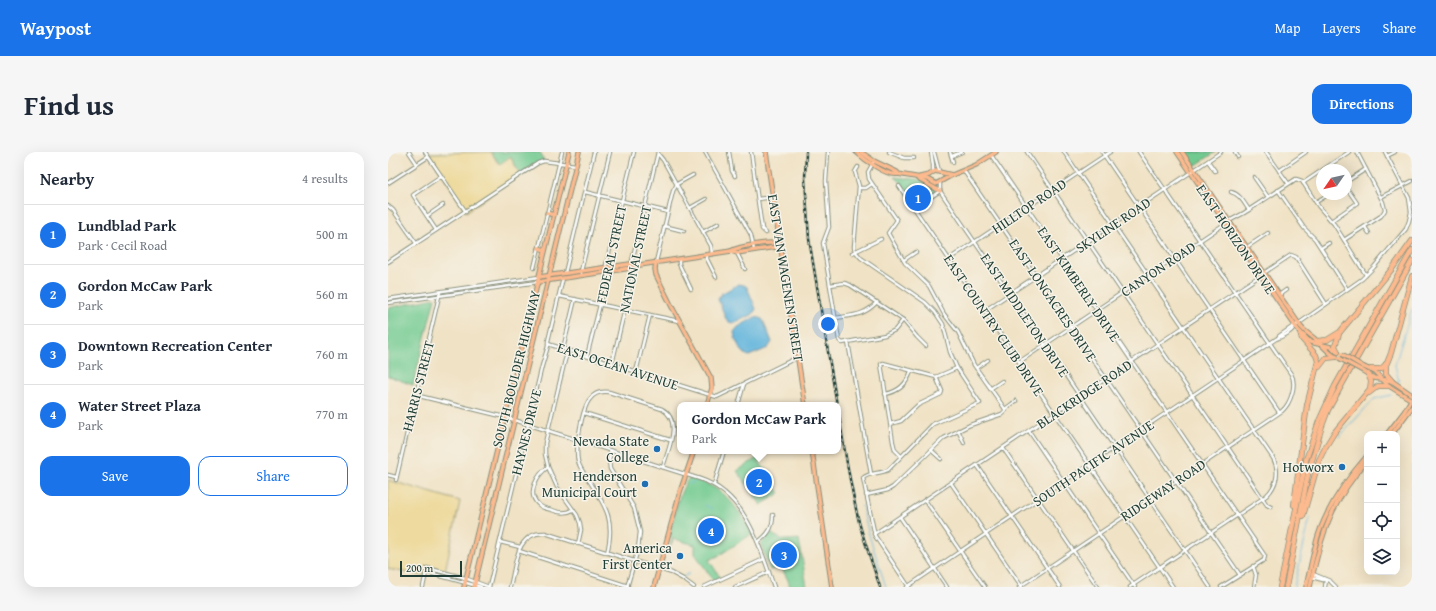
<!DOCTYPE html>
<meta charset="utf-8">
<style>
:root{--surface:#fff;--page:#f6f6f7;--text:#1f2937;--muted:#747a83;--line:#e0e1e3;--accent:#1a73e8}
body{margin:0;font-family:"Gentium Book Plus",serif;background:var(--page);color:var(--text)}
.controls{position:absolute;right:12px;bottom:12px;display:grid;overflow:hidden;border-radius:8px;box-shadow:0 4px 16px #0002}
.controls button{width:36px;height:36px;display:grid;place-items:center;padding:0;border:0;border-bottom:1px solid var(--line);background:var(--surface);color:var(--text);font:20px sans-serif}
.compass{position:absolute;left:928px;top:12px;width:36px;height:36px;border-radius:50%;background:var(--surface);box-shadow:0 4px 16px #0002;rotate:236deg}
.scale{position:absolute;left:12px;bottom:10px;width:62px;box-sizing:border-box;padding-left:4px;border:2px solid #1f3d34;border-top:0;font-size:11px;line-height:14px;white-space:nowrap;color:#1f3d34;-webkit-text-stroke:3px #f7f3e8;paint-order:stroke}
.you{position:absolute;left:440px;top:172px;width:14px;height:14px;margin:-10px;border:3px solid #fff;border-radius:50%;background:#1a73e8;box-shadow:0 0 0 6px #1a73e833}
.badge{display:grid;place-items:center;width:26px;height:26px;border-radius:50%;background:var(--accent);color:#fff;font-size:13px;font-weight:700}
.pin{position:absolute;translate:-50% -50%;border:2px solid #fff;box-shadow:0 1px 4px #0006}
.popup{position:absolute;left:289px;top:250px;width:164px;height:52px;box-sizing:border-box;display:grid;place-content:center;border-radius:8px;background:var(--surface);filter:drop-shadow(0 1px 3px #0005);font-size:13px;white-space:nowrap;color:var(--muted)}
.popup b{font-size:15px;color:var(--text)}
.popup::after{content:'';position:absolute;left:50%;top:100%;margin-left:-8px;border:8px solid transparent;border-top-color:var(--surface)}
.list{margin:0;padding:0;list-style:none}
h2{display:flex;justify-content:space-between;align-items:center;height:52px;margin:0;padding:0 16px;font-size:17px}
h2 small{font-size:13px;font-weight:400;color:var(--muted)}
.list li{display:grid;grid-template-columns:26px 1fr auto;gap:12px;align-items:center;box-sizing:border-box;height:60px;padding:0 16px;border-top:1px solid var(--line)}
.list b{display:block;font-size:15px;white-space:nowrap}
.list p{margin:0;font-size:13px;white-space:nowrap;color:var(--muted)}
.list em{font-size:13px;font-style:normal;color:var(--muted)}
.actions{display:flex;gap:8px;padding:12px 16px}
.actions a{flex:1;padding:9px 0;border:1px solid var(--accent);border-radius:12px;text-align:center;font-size:14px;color:var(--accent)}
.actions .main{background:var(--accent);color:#fff}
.icon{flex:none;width:22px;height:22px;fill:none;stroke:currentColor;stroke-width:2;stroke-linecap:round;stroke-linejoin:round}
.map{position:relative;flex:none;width:1024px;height:435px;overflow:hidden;border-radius:12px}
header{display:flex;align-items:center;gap:24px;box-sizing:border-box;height:56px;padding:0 20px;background:var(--accent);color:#fff}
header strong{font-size:19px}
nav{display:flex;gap:22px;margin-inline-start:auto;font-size:14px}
.intro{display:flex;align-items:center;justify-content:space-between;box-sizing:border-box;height:96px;padding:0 24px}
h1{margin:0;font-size:28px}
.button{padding:10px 18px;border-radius:12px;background:var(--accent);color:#fff;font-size:14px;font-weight:700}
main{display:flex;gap:24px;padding:0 24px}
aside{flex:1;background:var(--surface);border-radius:12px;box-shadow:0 4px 16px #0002}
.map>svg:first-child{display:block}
.green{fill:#71ca90;stroke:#488462}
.sand{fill:#eeda9e;stroke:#868c69}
.water{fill:#61b4dc;stroke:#407888}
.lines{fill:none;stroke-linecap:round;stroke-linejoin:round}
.stream{stroke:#61b4dc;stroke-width:1}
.minor-casing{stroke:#88907c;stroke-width:4.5}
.major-casing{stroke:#88907c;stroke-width:5.5}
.highway-casing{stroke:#88907c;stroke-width:6}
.minor{stroke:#fff;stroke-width:2.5}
.major{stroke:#fcba8e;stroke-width:3.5}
.highway{stroke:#fcba8e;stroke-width:4.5}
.rail-casing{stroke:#1f3d34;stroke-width:2.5}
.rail{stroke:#f7f3e8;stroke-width:1;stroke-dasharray:3;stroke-linecap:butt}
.major-bridge-casing{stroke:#88907c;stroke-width:5.5;stroke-linecap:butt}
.major-bridge{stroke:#fcba8e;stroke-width:3.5}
.poi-dot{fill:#1f6fb2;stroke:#f7f3e8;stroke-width:1.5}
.labels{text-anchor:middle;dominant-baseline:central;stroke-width:3;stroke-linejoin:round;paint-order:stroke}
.street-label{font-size:14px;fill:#1f3d34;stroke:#f7f3e8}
.poi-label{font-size:14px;fill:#1f3d34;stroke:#f7f3e8;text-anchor:end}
</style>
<header>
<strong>Waypost</strong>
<nav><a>Map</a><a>Layers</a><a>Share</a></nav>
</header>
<div class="intro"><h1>Find us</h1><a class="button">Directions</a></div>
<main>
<aside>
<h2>Nearby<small>4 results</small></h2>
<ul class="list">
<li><span class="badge">1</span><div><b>Lundblad Park</b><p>Park · Cecil Road</p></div><em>500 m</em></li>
<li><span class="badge">2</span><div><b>Gordon McCaw Park</b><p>Park</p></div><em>560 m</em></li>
<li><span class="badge">3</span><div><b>Downtown Recreation Center</b><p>Park</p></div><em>760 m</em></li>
<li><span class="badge">4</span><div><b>Water Street Plaza</b><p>Park</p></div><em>770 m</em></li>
</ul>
<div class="actions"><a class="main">Save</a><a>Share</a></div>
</aside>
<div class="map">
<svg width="1024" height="435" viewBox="0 0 1024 435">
<rect width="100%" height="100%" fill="#f7f3e8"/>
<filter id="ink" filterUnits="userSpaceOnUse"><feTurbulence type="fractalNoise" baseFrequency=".025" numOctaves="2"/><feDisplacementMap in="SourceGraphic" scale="8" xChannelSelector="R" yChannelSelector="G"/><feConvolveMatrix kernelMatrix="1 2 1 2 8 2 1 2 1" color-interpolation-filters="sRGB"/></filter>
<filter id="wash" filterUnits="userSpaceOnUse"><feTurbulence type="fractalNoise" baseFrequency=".012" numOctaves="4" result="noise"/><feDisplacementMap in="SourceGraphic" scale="16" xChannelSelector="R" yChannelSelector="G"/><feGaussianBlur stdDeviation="0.9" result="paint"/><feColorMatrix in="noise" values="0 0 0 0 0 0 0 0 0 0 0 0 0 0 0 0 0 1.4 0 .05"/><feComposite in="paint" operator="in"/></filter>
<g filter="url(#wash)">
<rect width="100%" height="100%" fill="#f0e2c5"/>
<g class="green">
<path d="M103,0H152L156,9L150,11L132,22L123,5L112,12Z"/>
<path d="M797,0H828L808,13H806Z"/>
<path d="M507,25L546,29L549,39L527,53L515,36L514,31Z"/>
<path d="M47,146L25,233L0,224V156Z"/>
<path d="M369,306L392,341L373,353L349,319Z"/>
<path d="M301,326C334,333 349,353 364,382L330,404L321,408L332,425L326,429L307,402V393L286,387L282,394L284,386L282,384C284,370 292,336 301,326Z"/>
<path d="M383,381C393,389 399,388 411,387L419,435H402L400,428L393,415L382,418L373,392Z"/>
</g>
<g class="sand">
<path d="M103,0L109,10L112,12L122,5L132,22L78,60L41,1Z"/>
<path d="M0,328L72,349L57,419L39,414L36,424L0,417Z"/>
</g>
<g class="water">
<path d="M351,132L356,133L359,135L368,157L364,163L345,171L341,170L338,167L330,147L333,142Z"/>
<path d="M367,165L372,166L375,168L384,190L380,196L361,204C353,202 347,188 346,180L350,175Z"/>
</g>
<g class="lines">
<g class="stream">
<path d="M1011,230L1007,213L1024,157"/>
<path d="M951,285L986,247L1003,243"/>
<path d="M301,332L306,330"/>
<path d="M317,353L324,357"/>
<path d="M474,354L482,386L498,435"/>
<path d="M296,425L297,423H300L301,421"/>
<path d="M906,435L922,366"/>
</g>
</g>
</g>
<g filter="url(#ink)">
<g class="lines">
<defs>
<g id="minor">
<path d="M21,0L29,12"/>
<path d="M37,0L78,60"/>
<path d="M317,0L363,83L366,98"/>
<path d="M341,0L344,19L347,24"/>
<path d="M363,0L374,77L378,81"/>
<path d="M440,0L438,29L441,75L435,91L451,188L454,191L497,183L507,178L515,168"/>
<path d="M501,0L516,6H526"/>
<path d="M543,0L545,13V19"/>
<path d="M546,0L551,19"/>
<path d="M562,0L565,10"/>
<path d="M639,0L879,353L883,355"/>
<path d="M676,0L885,306C892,319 889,334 878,344L742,435"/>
<path d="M714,0L891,260"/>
<path d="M847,0L850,5"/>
<path d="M878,0L900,31"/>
<path d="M270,2L275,8L323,94L324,102"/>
<path d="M603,3L877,404L876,408L833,435"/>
<path d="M564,4L574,0"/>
<path d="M999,4L1007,0"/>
<path d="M820,9L827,19"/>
<path d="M470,15L467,20L471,34L466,95L467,99L473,106L537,150L547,160L555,172L562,200L569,216L592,251L545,272L500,318C492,322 481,320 475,326L487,384L521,435"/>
<path d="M576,19L852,423"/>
<path d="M891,19L918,0"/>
<path d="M866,25L880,45"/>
<path d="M552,30V39L822,435"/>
<path d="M958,30L978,17"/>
<path d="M0,31L40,5"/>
<path d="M915,31L961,0"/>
<path d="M511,34L785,435"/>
<path d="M471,36H478L484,32"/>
<path d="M890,38L916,76L927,87L959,137"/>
<path d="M197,40L280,60"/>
<path d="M843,40C852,42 856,51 861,58"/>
<path d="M993,45L1024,29"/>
<path d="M370,47L385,45"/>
<path d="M928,50L941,42"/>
<path d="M0,54L5,58L28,91"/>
<path d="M302,56L318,47"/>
<path d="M526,56L552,39"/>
<path d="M39,64L55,53"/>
<path d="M943,69L969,51L958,35"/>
<path d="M276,74L296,79"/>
<path d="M977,75L981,81"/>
<path d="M48,78L25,43L53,24"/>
<path d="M315,80L331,71"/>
<path d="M956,88L993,64L997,58L995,50L969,0"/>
<path d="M859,95L880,81"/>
<path d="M933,96L941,91"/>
<path d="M349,101L357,117"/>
<path d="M464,101L493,87"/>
<path d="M319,102V107L328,125"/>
<path d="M291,107V112L303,137"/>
<path d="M561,107L722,0"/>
<path d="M516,108L528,100"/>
<path d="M0,110L150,11L156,9L188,13"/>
<path d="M268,110L285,39L289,32L305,23"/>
<path d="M146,116L174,0"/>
<path d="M177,121L206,0"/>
<path d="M193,123V119L222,0"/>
<path d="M442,133L456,131L462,133L515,168L529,185L538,194"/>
<path d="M891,143L898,138"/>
<path d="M171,144L291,169"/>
<path d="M0,147L151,125"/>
<path d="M0,151L150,130"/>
<path d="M596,159L833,0"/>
<path d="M447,166C465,163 476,164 489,150"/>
<path d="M890,186L891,184L904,175L907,174"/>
<path d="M460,190L483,322"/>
<path d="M160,192L329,245L410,205"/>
<path d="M175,197L187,147"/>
<path d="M181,198L177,208L157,291V302L160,315L169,335L189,363L192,371L193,378L190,392"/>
<path d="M199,204L220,121L218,113L246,0"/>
<path d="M631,210L841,69L856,61L908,27L914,29L931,55L946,72L978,123"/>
<path d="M224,212L246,118L244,109L270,0"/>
<path d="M588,216L600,208"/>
<path d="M248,220L262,163"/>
<path d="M602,237L614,229"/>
<path d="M497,242C510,240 519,232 523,219"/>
<path d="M27,243L117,265L312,327C358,342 372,395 386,435"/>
<path d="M350,253L356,232"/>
<path d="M617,257L628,249"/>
<path d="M196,261L282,288"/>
<path d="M502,272L513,269L530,253L553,242L554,239L548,225"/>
<path d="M570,278L576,291"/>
<path d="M641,279L747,435"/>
<path d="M615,296L710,435"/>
<path d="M543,298L553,307"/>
<path d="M223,299L221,308L222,317L246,356L252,380L250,397L239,435"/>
<path d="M513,304L507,298L505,290L493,212L495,211L548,225L569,216"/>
<path d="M589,313L672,435"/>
<path d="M160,315C150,322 138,341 150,352C153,356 159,357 164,358C171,361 178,362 185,358"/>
<path d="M0,323L8,325"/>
<path d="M8,328L52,140"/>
<path d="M563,331L634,435"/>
<path d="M326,333L336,299"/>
<path d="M478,343L500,338L505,335L556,286L582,273L614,262L617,259V257L586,213L570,180L556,162L541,134L517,111L500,81L509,68L481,27L480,20L485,11"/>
<path d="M537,348L597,435"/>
<path d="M512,365L559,435"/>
<path d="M486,382L903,103L908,105L938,152"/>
<path d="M112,390L132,395"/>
<path d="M370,390C380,383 385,376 385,363"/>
<path d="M131,399L240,434"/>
<path d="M219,401C227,369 219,356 202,330C197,323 192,317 190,309C187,297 194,256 202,247C207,240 214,239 221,240L274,257C295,269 280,297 275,315"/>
<path d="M865,414L868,423L866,435"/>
<path d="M38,420L93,435"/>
<path d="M925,422L942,429L948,435"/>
<path d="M924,425L935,428H938"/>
<path d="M35,435L39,416L74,425L101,435"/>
<path d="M101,435L154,214L160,194V189L175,126"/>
<path d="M122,435C128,414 127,380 157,381L284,421L295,427L306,435"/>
<path d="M316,435L376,407"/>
<path d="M347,435L381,420"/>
<path d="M519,435L888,187C895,184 903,181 907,174L974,127L986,115L1018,77L1021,69L1023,60L1021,46L997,0"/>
<path d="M631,435L894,259C903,251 909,232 903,222L751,0"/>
<path d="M937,435L938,428"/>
</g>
<g id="major">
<path d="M378,0L417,253"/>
<path d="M468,0C476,7 499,25 510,22L539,27L548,32L564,23L588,13L608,0"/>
<path d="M473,0L486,9L509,20L510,22"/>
<path d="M789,0L910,178L922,190L943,195L948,199"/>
<path d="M794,0L913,175C918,181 923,183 928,188C936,194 940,201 948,205"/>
<path d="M532,25L541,23L547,19L564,23"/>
<path d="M530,27L552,39"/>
<path d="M159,61L166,63"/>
<path d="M151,96L157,98"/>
<path d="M343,99C352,94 383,89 393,92"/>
<path d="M268,110L267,117L268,123L284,155L323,226L324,236L319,253"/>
<path d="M151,125L242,112L245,114"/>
<path d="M150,130L243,116L245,114L343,99L349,101L388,95L393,92"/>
<path d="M976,215L987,220L1001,234L1024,248"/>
<path d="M975,219L986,226L1004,229L1024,243"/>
<path d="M999,282L1016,260L1024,246"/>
<path d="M1004,282L1024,255"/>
<path d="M424,299L444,435"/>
<path d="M76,435L181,0"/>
<path d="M86,435L191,0"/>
<path d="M266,435L292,340L306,299"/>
<path d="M918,435C922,418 925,401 930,384C940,353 958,328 979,304"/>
<path d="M922,435C933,383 943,349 979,309"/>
</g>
<g id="highway">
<path d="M929,189L939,188L952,180L1004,117L1024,89"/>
<path d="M950,200L947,194L951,182"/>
<path d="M998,212V222L1004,229"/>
<path d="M931,215L938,206L948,205"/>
<path d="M983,217H993L999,211L1003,201L1024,124"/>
<path d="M981,241L990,234H1001"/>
<path d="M906,353L919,253L930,209L928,203L914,187L912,181"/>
<path d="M915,364L931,308L938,294L946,281L982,237L983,229L980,222"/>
<path d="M892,435L918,308L931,269L947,234L1024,98"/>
<path d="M898,435L920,322L934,274L940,258L956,229L1024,109"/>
</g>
</defs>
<use href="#minor" class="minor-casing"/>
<use href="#major" class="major-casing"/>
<use href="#highway" class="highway-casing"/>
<use href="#minor" class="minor"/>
<use href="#major" class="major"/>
<use href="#highway" class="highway"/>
<defs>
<g id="rail">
<path d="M418,0L417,27L421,87L449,253"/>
<path d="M450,258C456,295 462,333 471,370C477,392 485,413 492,435"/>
</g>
</defs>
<use href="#rail" class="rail-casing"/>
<use href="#rail" class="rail"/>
<defs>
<g id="major-bridge">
<path d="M954,202L976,215"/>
<path d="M951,206L975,219"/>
</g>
</defs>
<use href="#major-bridge" class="major-bridge-casing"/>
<use href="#major-bridge" class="major-bridge"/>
</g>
</g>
<g class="poi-dot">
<circle cx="269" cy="297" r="4"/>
<circle cx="954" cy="315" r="4"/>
<circle cx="257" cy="332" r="4"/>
<circle cx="292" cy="404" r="4"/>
</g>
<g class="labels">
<g class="street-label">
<text transform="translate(641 54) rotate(-34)">HILLTOP ROAD</text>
<text transform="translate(725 73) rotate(-34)">SKYLINE ROAD</text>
<text transform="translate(848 87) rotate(56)">EAST HORIZON DRIVE</text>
<text transform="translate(223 102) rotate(-78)">FEDERAL STREET</text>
<text transform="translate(247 107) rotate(-78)">NATIONAL STREET</text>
<text transform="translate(770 117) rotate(-34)">CANYON ROAD</text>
<text transform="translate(398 126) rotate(81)">EAST VAN WAGENEN STREET</text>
<text transform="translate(691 132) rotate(56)">EAST KIMBERLY DRIVE</text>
<text transform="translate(665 148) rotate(56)">EAST LONGACRES DRIVE</text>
<text transform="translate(637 163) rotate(56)">EAST MIDDLETON DRIVE</text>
<text transform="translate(606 173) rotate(56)">EAST COUNTRY CLUB DRIVE</text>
<text transform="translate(230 214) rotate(18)">EAST OCEAN AVENUE</text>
<text transform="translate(128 217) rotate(-76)">SOUTH BOULDER HIGHWAY</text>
<text transform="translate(30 234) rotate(-76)">HARRIS STREET</text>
<text transform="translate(696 242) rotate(-34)">BLACKRIDGE ROAD</text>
<text transform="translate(138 280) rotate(-76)">HAYNES DRIVE</text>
<text transform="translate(705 311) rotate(-34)">SOUTH PACIFIC AVENUE</text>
<text transform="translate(775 338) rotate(-34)">RIDGEWAY ROAD</text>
</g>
<g class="poi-label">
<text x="261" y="289">Nevada State<tspan x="261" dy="16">College</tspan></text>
<text x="946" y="315">Hotworx</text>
<text x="249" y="324">Henderson<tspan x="249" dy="16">Municipal Court</tspan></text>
<text x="284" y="396">America<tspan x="284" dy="16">First Center</tspan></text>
</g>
</g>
</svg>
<div class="controls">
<button>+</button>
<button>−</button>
<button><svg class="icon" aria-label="locate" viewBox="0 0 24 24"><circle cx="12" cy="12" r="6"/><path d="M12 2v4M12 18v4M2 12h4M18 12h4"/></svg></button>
<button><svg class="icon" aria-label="layers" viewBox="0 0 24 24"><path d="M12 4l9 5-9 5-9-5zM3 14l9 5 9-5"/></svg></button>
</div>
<svg class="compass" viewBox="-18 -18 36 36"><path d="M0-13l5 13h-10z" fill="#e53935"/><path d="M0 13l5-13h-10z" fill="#747a83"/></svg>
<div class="scale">200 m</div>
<div class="you"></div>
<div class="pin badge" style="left:530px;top:46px">1</div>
<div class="pin badge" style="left:371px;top:330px">2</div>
<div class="popup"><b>Gordon McCaw Park</b>Park</div>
<div class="pin badge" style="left:396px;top:403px">3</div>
<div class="pin badge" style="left:323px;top:379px">4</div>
</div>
</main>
